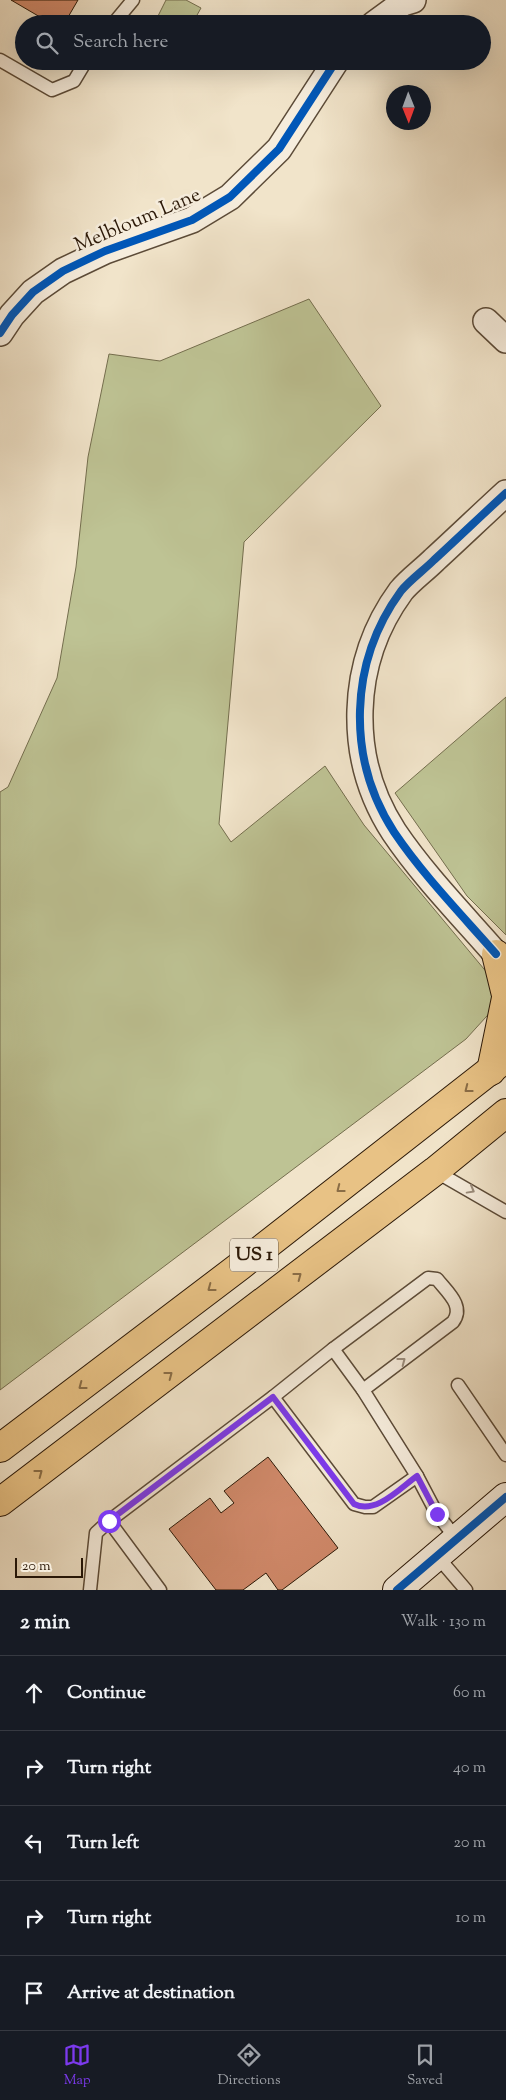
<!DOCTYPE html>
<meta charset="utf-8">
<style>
:root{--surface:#171b24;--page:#20242c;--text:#f1f3f6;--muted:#9ea1a6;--line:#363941;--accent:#7c3aed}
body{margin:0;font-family:"Sorts Mill Goudy",serif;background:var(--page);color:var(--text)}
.compass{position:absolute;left:386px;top:85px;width:45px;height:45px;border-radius:50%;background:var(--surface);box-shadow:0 5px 20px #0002;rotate:179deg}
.scale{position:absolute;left:15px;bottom:12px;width:68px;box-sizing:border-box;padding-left:5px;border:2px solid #2b1807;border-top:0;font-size:14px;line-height:18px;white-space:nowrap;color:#2b1807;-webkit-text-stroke:4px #f6eddd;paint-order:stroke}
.stop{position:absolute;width:15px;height:15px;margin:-11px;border:4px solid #7c3aed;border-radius:50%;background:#fff}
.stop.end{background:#7c3aed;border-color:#fff;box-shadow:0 1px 5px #0008}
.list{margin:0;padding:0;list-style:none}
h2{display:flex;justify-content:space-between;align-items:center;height:65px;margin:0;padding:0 20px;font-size:21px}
h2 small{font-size:16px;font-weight:400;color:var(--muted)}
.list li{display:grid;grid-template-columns:32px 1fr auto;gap:15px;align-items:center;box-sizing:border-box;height:75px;padding:0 20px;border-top:1px solid var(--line)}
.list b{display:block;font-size:19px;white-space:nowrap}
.list em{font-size:16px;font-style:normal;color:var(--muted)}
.icon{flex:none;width:28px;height:28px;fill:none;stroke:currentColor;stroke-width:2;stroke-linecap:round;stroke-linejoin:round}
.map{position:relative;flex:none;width:506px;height:1590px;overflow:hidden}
.search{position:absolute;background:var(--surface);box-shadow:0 5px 20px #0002;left:15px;right:15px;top:15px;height:55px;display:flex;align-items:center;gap:12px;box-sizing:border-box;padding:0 18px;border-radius:28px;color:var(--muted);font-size:19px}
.sheet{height:440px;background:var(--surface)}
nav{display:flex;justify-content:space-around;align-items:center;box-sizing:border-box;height:70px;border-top:1px solid var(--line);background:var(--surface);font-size:14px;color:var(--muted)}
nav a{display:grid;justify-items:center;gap:2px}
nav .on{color:var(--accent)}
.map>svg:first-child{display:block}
.green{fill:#bec394;stroke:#746e4e}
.building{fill:#d0896a;stroke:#2b1807}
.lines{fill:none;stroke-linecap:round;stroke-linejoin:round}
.lane-casing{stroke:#5c4b38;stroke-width:15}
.street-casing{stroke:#5c4b38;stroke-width:28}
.secondary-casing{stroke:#2b1807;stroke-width:30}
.highway-casing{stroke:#2b1807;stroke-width:30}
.lane{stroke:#f6eddd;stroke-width:12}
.street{stroke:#f6eddd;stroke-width:25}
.secondary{stroke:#f6eddd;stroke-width:28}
.highway{stroke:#e8c285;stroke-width:28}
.cycleway-casing{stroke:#f6eddd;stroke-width:11}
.cycleway{stroke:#0057b8;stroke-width:8}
.oneway{stroke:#8a6d46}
.oneway2{stroke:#9b8d7d}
.route{stroke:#7c3aed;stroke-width:6}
.labels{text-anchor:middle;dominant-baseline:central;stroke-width:5;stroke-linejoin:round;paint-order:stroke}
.shield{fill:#f6eddd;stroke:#685847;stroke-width:1}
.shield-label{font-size:19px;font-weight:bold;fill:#2b1807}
.street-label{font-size:20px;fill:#2b1807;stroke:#f6eddd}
</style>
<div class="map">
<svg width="506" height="1590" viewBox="0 0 506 1590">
<rect width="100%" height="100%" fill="#f1e4ca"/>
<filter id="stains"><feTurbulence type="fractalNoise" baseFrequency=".004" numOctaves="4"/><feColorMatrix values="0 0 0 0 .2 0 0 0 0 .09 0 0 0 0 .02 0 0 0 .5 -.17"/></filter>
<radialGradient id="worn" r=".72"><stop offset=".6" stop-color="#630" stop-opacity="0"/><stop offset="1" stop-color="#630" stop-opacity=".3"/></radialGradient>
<g class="green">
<path d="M166,0H186L201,8L192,24H154Z"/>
<path d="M309,299L381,406L244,542L219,824L231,842L325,766L364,825L489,975L496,1006L466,1039L0,1390V792L8,787L57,678L76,567L88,457L109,354L160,361Z"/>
<path d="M506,697V935L467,896L395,793Z"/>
</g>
<g class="building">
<path d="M11,0H78L64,24H52Z"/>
<path d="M268,1457L338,1548L282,1590H278L266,1573L243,1590H216L169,1529L210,1498L221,1513L234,1503L224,1491Z"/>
</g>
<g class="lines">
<defs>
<g id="lane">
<path d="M113,24L133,0"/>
<path d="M0,60L52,90L74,81L86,61"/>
<path d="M435,1171L506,1212"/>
<path d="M333,1349L363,1390L417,1476L437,1514L456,1538"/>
<path d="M458,1385L506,1455"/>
<path d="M273,1397L333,1349L428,1278L437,1279C447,1292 465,1306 453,1322L363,1390"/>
<path d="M437,1556L466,1590"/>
<path d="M90,1590L96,1533L109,1521"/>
<path d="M160,1590L109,1521L273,1397L354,1504L365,1507H373L417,1476"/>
</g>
<g id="street">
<path d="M374,24L403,3L413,0"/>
<path d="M486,321L506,340"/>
<path d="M0,333L12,315L33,292L63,271L105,251L192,220L230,197L279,149L336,61"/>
<path d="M496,954C461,914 423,875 394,832C346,758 349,662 401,591C410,580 424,570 434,560C458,538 482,515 506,493"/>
</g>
<path id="secondary" d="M397,1590L506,1497"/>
<g id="highway">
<path d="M496,954L506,995"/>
<path d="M491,1071L506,998"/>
<path d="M0,1448L240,1266L506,1058"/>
<path d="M0,1502L435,1171L506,1113"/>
</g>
</defs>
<use href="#lane" class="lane-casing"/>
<use href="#street" class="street-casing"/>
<use href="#secondary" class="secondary-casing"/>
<use href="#highway" class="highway-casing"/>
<use href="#lane" class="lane"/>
<use href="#street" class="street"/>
<use href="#secondary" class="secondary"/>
<use href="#highway" class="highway"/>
<defs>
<g id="cycleway">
<path d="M0,333L12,315L33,292L63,271L105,251L192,220L230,197L279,149L336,61"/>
<path d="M496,954C461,914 423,875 394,832C346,758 349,662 401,591C410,580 424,570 434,560C458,538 482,515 506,493"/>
<path d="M397,1590L506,1497"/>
</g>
</defs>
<use href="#cycleway" class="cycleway-casing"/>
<use href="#cycleway" class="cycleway"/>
</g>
<defs><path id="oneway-chevron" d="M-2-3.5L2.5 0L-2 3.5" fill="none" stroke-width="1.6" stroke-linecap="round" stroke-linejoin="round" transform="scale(1.25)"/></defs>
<g class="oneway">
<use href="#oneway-chevron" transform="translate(468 1089) rotate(142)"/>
<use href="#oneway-chevron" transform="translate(340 1189) rotate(142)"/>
<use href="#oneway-chevron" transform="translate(298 1276) rotate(-37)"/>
<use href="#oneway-chevron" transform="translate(211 1288) rotate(143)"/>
<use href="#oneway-chevron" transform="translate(169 1375) rotate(-37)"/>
<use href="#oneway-chevron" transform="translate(82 1386) rotate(143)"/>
<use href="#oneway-chevron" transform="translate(39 1473) rotate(-37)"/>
</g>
<g class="oneway2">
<use href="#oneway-chevron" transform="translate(471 1190) rotate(29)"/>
<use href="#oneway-chevron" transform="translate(402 1361) rotate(-37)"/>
</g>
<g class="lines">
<path class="route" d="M109,1521L273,1397L354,1504C376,1515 400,1488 417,1476L437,1514"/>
</g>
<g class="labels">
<rect class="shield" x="230" y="1238.5" width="48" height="33" rx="4"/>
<g class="shield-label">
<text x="254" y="1255">US 1</text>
</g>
<g class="street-label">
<text transform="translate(138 221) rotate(-23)">Melbloum Lane</text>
</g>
</g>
<rect width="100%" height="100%" filter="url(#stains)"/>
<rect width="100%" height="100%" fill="url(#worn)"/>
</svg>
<svg class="compass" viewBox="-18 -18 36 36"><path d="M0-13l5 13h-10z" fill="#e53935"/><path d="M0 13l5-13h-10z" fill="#9ea1a6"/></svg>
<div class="scale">20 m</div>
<div class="stop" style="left:109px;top:1521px"></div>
<div class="stop end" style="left:437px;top:1514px"></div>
<div class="search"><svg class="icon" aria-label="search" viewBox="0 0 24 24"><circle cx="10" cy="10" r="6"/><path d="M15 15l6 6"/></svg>Search here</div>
</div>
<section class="sheet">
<h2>2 min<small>Walk · 130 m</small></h2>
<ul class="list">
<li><svg class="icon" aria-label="ahead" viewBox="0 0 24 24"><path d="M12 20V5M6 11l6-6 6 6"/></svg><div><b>Continue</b></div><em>60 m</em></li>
<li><svg class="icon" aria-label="right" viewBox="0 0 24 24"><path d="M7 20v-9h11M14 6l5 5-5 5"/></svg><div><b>Turn right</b></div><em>40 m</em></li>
<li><svg class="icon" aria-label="left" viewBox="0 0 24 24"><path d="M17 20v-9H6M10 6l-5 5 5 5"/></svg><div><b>Turn left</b></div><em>20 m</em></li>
<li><svg class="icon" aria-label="right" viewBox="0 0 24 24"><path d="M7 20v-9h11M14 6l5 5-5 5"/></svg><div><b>Turn right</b></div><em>10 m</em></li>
<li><svg class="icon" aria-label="arrive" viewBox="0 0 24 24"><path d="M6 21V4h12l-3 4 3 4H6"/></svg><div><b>Arrive at destination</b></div></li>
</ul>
</section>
<nav>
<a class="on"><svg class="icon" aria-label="map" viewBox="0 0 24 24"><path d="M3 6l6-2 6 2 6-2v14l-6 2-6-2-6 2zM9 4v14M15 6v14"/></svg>Map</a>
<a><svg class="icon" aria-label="directions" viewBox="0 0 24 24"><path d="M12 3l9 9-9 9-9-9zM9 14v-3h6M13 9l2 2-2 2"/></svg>Directions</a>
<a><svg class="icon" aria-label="saved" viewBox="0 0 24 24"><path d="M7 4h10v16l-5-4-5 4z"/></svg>Saved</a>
</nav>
